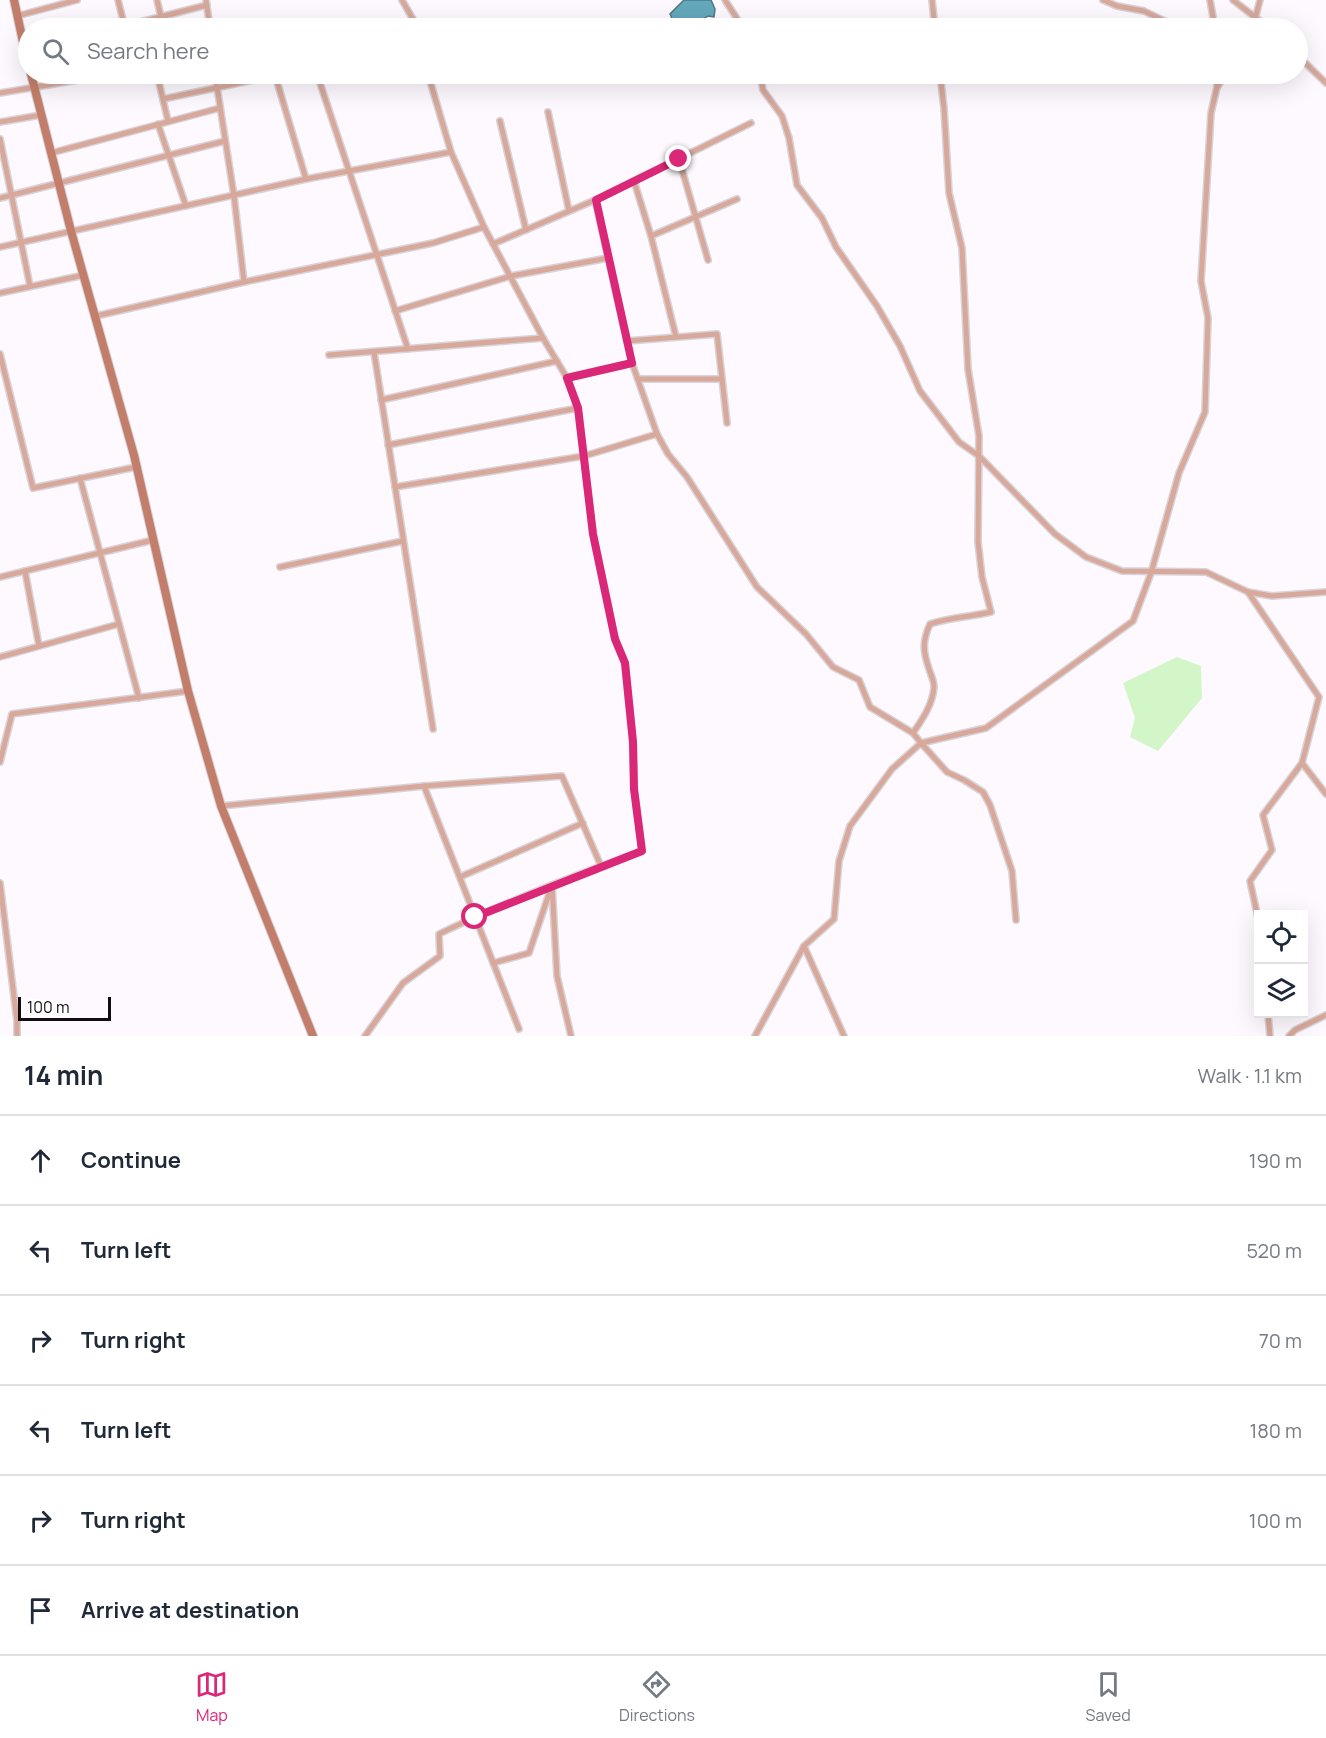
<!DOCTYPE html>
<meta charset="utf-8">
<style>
:root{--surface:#fff;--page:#f6f6f7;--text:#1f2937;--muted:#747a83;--line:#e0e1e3;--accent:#db2777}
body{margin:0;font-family:Manrope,sans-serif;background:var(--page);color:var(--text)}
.controls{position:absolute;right:18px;bottom:18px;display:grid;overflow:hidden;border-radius:0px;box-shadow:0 6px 24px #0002}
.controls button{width:54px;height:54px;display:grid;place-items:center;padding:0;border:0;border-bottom:2px solid var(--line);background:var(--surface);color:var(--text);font:30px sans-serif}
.scale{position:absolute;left:18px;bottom:15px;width:93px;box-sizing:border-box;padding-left:6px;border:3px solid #110c14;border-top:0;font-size:16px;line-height:21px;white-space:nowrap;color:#110c14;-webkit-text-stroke:4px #fff;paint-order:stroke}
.stop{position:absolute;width:18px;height:18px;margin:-14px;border:4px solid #db2777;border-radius:50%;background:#fff}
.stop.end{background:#db2777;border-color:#fff;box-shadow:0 2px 6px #0008}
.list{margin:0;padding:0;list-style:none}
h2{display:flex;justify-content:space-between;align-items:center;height:78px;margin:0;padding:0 24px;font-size:26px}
h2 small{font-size:20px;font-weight:400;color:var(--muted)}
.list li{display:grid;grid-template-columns:39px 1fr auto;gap:18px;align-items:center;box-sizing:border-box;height:90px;padding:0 24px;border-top:2px solid var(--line)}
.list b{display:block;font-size:22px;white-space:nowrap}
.list em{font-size:20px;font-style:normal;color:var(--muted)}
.icon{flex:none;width:33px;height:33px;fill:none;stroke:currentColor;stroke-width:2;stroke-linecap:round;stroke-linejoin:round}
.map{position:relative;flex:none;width:1326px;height:1036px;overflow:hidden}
.search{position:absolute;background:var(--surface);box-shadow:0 6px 24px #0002;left:18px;right:18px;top:18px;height:66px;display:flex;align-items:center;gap:15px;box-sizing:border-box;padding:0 21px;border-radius:33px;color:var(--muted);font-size:22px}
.sheet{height:618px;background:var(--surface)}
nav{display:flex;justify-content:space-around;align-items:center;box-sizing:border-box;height:84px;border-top:2px solid var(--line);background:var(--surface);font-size:16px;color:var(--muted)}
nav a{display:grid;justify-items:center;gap:3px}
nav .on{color:var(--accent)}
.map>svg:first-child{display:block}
.green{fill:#d2f6c7}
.water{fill:#64a8bb;stroke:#4b7989;stroke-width:1.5}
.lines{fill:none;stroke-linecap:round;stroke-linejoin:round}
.minor-casing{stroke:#d7d3d9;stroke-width:8}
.secondary-casing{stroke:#d7d3d9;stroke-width:10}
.minor{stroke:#d8a89a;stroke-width:5}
.secondary{stroke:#c37e6b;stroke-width:8}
.route{stroke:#db2777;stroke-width:8}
</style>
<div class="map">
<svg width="1326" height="1036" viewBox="0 0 1326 1036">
<rect width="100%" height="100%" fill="#fdf9fe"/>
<path class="green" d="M1177,657L1201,666L1202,698L1158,751L1130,737L1135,718L1123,683Z"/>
<path class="water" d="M684,0H711L715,9L714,17L708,16L702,20L690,19L684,24L674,23L670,14Z"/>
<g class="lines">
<defs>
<g id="minor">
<path d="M118,0L125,28"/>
<path d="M157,0L161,17"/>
<path d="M206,0L210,28"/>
<path d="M402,0L418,28"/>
<path d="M725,0L743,28"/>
<path d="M932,0L935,28"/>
<path d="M1103,0L1117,6L1144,11L1175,26L1196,28"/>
<path d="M1210,0L1215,28"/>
<path d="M1233,0L1269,28"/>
<path d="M17,16L77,0"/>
<path d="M117,28L207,5"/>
<path d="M1249,28L1255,19L1260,0"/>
<path d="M1298,56L1326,83"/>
<path d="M157,74L168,121"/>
<path d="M215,74L234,196L244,282"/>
<path d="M317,74L408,349"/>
<path d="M760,74L763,90L782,116L789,138L797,185L822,218L836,247L877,306L900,346L920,391L959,442L979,456L1055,534L1086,557L1122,571L1206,572L1248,592L1272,596L1326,592"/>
<path d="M275,75L306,179"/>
<path d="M1218,86L1225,74"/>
<path d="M0,93L113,74"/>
<path d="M163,99L282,74"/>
<path d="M548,112L569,211"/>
<path d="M500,121L526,230"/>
<path d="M0,122L41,115"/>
<path d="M158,124L186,206"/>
<path d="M0,139L30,286"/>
<path d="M51,153L220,108"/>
<path d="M679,159L708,260"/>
<path d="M634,181L651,236L676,337"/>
<path d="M0,198L225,141"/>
<path d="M595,200L632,363L657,434L668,454L687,477L757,587L806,634L833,667L859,680L870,707L913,733L921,743L986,728L1133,621L1151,573L1179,473L1205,412L1208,318L1201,281L1211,113L1217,87V74"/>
<path d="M651,236L737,199"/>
<path d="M493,244L595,200L751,123"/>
<path d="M0,247L306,179L451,152"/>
<path d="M0,293L84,275"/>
<path d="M395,311L511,276L608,258"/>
<path d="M96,316L244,282L433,243L484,227"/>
<path d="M627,341L717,334L727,423"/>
<path d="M374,352L433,729"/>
<path d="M0,354L33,488L136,467"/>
<path d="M329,355L543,338"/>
<path d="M567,378L632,363"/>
<path d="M638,379H722"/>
<path d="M381,400L557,361"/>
<path d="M388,445L578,408"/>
<path d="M80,478L139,698"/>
<path d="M395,487L584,456L657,434"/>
<path d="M280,567L403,541"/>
<path d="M25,571L39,646"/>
<path d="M0,577L153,540"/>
<path d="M1248,592L1319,697L1302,763L1263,815L1272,850L1250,881L1258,918"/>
<path d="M0,657L119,624"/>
<path d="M913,733C922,720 933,704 934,687C934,681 931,675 929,669C923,651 922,642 930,624C950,617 970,617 991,612L982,577L978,542L979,436L968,369L962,248L949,193L944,108L940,74"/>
<path d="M0,762L12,714L188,691"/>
<path d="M1302,763L1326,794"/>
<path d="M424,786L519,1029"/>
<path d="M221,806L424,786L562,776L601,866"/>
<path d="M460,877L583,823"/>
<path d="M0,883L17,1021V1036"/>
<path d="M552,885L557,976L571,1036"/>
<path d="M493,963L529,953L551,888"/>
<path d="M1268,1014L1270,1036"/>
<path d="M365,1036L403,983L440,956L439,934C505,902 573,876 642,851L634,789L633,742L625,663L615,639L593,534L578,408L567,378L543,338L484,227L451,152L428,74"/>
<path d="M755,1036L804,946"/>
<path d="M844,1036L804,946L834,919L839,861L850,826L892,769L921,743L947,772L964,780L983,792L990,805L1012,871L1016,920"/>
<path d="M1289,1036L1295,1030L1326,1015"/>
</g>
<g id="secondary">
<path d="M14,0L28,65"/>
<path d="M31,74L71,231L134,455L188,691L221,806L313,1036"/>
</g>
</defs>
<use href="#minor" class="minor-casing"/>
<use href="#secondary" class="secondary-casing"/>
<use href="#minor" class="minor"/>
<use href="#secondary" class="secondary"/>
</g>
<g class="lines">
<path class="route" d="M475,917L642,851L634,789L633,742L625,663L615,639L593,534L578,408L567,378L632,363L596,200L679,159"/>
</g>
</svg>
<div class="controls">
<button><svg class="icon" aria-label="locate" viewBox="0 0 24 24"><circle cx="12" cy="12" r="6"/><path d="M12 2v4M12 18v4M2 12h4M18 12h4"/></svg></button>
<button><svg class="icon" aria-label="layers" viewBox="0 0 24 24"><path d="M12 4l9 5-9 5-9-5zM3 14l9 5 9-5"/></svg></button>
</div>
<div class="scale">100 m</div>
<div class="stop" style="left:475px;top:917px"></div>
<div class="stop end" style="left:679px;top:159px"></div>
<div class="search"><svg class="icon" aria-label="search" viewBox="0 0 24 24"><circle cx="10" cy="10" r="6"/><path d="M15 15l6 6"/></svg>Search here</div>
</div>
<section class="sheet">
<h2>14 min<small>Walk · 1.1 km</small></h2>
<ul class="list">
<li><svg class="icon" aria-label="ahead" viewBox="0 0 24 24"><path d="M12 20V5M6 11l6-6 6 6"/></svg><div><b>Continue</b></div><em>190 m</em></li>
<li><svg class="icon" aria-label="left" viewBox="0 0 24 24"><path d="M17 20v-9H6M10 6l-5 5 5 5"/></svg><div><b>Turn left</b></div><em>520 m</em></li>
<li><svg class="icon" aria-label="right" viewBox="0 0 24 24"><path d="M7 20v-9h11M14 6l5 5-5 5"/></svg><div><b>Turn right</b></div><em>70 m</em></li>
<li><svg class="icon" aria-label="left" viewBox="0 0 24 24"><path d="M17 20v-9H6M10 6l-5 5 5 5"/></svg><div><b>Turn left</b></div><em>180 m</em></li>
<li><svg class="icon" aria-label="right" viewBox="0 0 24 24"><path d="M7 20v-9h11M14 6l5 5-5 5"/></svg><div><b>Turn right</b></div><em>100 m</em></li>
<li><svg class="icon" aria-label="arrive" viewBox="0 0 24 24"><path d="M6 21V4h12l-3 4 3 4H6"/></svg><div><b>Arrive at destination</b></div></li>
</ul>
</section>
<nav>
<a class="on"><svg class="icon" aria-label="map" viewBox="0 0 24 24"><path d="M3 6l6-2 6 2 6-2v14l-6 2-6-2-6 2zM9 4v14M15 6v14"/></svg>Map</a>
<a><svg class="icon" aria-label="directions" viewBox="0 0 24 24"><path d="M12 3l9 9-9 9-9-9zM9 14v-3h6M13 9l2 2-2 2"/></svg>Directions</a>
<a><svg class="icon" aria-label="saved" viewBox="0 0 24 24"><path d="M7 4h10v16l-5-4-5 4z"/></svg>Saved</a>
</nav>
